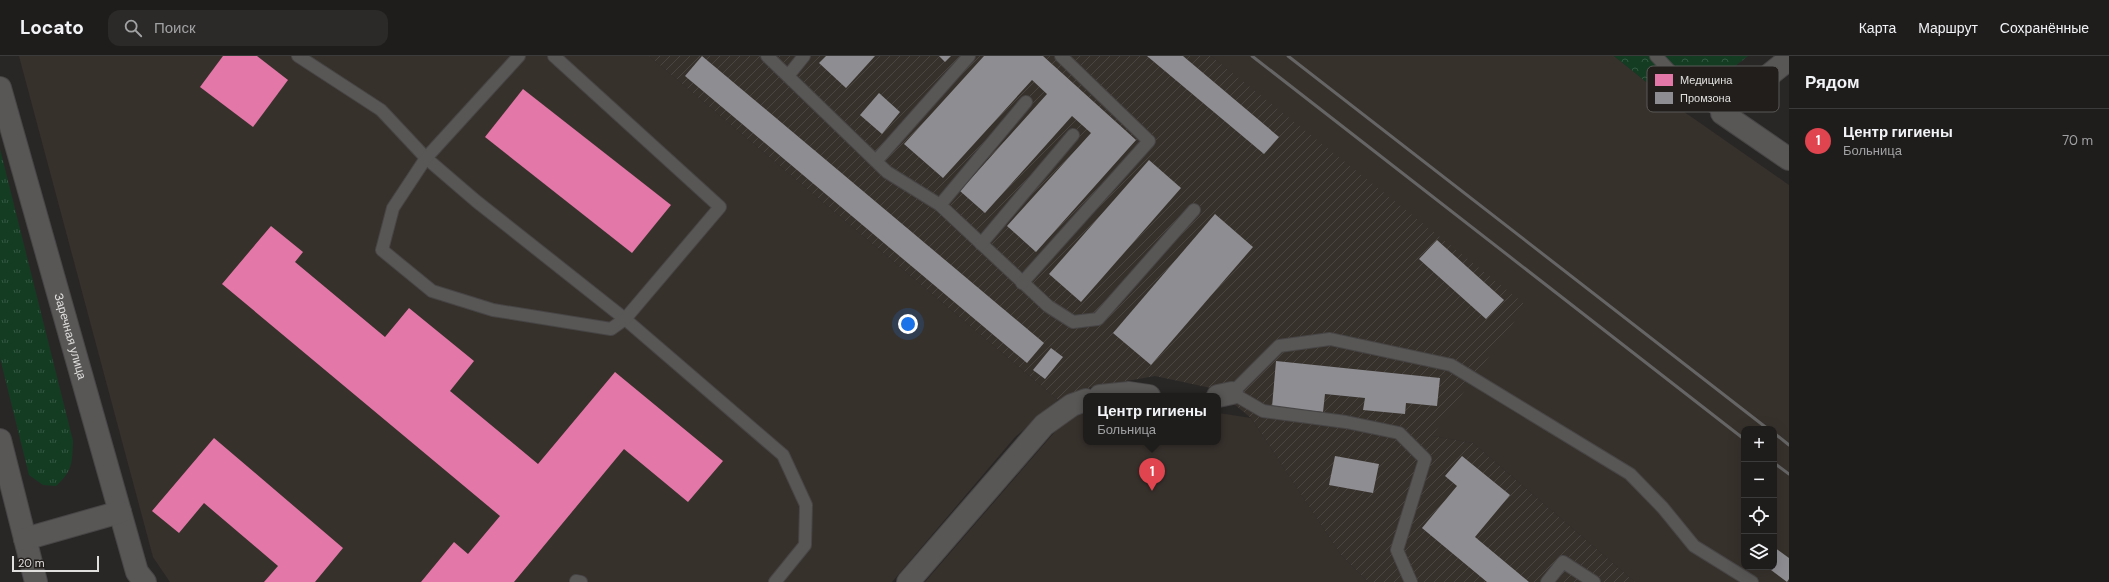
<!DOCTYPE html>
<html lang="ru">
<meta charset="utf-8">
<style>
:root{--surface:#1f1d1c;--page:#2c2a29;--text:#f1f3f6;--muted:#a1a2a3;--line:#3c3b3b;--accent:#a19f9e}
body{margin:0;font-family:"DM Sans",sans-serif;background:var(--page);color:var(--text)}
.controls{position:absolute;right:12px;bottom:12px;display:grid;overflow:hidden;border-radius:8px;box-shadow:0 4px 16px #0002}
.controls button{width:36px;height:36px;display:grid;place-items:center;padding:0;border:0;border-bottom:1px solid var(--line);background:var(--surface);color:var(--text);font:20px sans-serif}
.scale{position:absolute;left:12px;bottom:10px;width:87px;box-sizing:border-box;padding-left:4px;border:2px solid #e1dfde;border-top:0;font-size:11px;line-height:14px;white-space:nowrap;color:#e1dfde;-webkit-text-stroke:3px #211e1c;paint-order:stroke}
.you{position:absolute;left:908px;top:268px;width:14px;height:14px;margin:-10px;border:3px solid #fff;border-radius:50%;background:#1a73e8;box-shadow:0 0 0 6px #1a73e833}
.badge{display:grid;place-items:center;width:26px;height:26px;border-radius:50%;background:var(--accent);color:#fff;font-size:13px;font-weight:700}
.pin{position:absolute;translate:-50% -33px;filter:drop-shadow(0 1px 2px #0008)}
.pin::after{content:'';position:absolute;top:21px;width:14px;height:12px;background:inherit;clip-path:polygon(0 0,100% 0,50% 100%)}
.popup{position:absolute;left:1083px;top:337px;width:138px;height:52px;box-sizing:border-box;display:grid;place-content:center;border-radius:8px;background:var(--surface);filter:drop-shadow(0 1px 3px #0005);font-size:13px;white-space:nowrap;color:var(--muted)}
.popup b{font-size:15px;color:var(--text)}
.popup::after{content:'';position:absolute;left:50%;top:100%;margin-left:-8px;border:8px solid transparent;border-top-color:var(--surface)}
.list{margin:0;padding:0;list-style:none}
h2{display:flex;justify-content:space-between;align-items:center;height:52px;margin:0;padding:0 16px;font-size:17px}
h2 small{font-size:13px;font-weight:400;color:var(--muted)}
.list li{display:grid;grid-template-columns:26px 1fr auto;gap:12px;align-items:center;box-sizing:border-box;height:64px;padding:0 16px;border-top:1px solid var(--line)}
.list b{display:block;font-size:15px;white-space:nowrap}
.list p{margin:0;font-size:13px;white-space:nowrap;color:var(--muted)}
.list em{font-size:13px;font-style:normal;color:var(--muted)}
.icon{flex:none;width:22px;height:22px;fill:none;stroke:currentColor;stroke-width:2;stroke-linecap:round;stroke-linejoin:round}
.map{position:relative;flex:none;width:1789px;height:526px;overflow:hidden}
header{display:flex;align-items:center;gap:24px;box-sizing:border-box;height:56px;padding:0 20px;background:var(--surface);border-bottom:1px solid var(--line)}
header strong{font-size:19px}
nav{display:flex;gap:22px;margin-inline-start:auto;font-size:14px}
.search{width:280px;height:36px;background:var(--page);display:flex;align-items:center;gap:10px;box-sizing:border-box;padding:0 14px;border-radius:12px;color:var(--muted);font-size:15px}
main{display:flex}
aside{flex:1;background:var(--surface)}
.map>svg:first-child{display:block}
.built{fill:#37312c;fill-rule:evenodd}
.industrial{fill:url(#industrial-furrows)}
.grass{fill:url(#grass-tufts)}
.forest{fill:url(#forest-crowns)}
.health{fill:#e377a8}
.industry{fill:#8d8d92}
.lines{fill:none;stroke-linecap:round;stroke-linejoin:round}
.service-casing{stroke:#474545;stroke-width:14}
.minor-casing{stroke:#474545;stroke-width:24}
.service{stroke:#585756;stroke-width:12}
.minor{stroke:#585756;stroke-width:22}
.rail{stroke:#666565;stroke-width:3}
.labels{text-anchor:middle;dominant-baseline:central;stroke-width:4;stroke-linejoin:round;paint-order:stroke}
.street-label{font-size:12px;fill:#e1dfde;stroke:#211e1c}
.key{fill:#211e1c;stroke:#5b5856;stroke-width:1}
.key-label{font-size:11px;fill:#e1dfde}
</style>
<header>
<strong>Locato</strong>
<div class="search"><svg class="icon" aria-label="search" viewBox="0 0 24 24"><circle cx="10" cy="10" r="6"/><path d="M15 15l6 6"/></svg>Поиск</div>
<nav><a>Карта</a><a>Маршрут</a><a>Сохранённые</a></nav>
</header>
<main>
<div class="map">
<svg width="1789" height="526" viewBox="0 0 1789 526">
<defs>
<pattern id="industrial-furrows" width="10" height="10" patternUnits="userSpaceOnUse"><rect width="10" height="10" fill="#37312c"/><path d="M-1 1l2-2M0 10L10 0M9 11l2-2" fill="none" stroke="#4a4540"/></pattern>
<pattern id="grass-tufts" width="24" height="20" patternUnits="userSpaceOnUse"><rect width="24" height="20" fill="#133c23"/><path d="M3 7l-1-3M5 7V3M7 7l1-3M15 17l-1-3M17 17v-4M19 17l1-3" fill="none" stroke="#355842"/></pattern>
<pattern id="forest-crowns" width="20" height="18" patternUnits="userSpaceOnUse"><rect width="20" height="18" fill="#133c23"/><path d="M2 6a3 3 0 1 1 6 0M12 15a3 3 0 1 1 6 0" fill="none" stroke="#355842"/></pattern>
</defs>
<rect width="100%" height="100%" fill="#292726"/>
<g class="built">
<path d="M19,0H649L1058,344L1015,381L892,526H170L153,501Z"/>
<path d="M1211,0H1614L1680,53L1789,129V526H1635L1473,387L1432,380L1335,100ZM1744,373H1774V511H1744Z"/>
<path d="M1086,354V386H1218V357L1251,362L1341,499L1368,526H925L1060,370L1078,355Z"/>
</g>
<path class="industrial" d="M649,0H1211L1526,249L1432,380L1473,387L1635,526H1368L1341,499L1251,362L1216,333L1155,320L1092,331L1058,344Z"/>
<path class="grass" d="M0,93L73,385C72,406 73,415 56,430L43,429L29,419L0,302Z"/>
<path class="forest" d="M1614,0H1748L1680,53Z"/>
<g class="health">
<path d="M223,0H257L288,24L253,71L200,31Z"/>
<path d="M523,33L671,149L632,197L485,81Z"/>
<path d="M271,170L303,196L295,206L385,281L409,252L474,305L450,335L538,408L615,316L723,405L688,446L624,393L514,526H421L454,486L468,498L500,460L222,228Z"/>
<path d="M214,382L343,492L315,526H264L278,510L204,447L179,477L152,455Z"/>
</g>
<g class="industry">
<path d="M702,0L1044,287L1027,307L685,20Z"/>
<path d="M826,0H875L846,32L819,7Z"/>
<path d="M939,0H951L945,6Z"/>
<path d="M984,0H1043L1136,84L1036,196L1007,170L1091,77L1072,60L985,157L960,135L1047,38L1032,24L943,122L904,88Z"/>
<path d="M1147,0H1183L1279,81L1264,98Z"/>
<path d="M879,37L900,56L882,78L860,59Z"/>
<path d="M1149,104L1181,132L1081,246L1049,218Z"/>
<path d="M1215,158L1253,191L1151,309L1113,277Z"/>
<path d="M1437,184L1504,244L1486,263L1419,203Z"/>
<path d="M1051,292L1063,301L1045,323L1033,314Z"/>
<path d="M1276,305L1440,322L1437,350L1406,347L1405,358L1363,354L1365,342L1325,338L1323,356L1272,351Z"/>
<path d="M1335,400L1379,408L1373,437L1329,429Z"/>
<path d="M1462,400L1510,439L1475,481L1529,526H1487L1422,472L1457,430L1445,420Z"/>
<path d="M1774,491L1789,502V523L1787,526L1767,511H1774Z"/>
</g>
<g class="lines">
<defs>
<g id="service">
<path d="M298,0L381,54L426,102L476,145L625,263L783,399L806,449L805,489L775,526"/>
<path d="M519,0L426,102L393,152L382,194L432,235L493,254L611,273L625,263L720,151L554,0"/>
<path d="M767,0L887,116L940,149L1048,250L1073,266L1098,263L1194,154"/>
<path d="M1656,0L1687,33L1722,57"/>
<path d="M788,20L804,0"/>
<path d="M876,105L969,0"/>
<path d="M940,149L1026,46"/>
<path d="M981,188L1073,79"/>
<path d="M1022,227L1149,85L1061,0"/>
<path d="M576,525L581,526"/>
<path d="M1411,526L1397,494L1425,403L1399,377L1346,366L1263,355L1232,337L1279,290L1330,283L1451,309L1630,418L1663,452L1694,490L1752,526"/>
<path d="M1547,526L1563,506L1594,526"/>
</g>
<g id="minor">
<path d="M1789,3L1722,57L1789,103"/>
<path id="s1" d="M0,32L137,516L145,526"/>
<path d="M1100,340L1129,337L1149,340"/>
<path d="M1218,340L1232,337"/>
<path d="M0,384L36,526"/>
<path d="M25,483L120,456"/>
<path d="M908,526L1044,369L1072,349L1086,344"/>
</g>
</defs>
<use href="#service" class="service-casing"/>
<use href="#minor" class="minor-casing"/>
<use href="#service" class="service"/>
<use href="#minor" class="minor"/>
<g class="rail">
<path d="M1252,0L1744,383"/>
<path d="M1288,0L1768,373"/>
<path d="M1774,377L1789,389"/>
<path d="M1774,407L1789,418"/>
</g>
</g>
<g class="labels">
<g class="street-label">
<text stroke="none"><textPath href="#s1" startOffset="258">Заречная улица</textPath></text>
</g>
</g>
<rect x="1647" y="10" width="132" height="46" rx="6" class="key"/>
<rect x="1655" y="18" width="18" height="12" fill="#e377a8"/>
<rect x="1655" y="36" width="18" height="12" fill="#8d8d92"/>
<g class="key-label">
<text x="1680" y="28">Медицина</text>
<text x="1680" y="46">Промзона</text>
</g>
</svg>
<div class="controls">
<button>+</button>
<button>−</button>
<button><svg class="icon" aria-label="locate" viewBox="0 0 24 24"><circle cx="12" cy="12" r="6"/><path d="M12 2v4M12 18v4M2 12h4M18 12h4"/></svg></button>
<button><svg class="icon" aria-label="layers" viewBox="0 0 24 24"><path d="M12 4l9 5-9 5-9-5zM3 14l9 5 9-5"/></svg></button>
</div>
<div class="scale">20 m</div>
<div class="you"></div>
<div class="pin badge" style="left:1152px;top:435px;background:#e0444e">1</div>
<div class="popup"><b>Центр гигиены</b>Больница</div>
</div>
<aside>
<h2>Рядом<small></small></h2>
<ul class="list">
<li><span class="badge" style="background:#e0444e">1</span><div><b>Центр гигиены</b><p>Больница</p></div><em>70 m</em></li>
</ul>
</aside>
</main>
